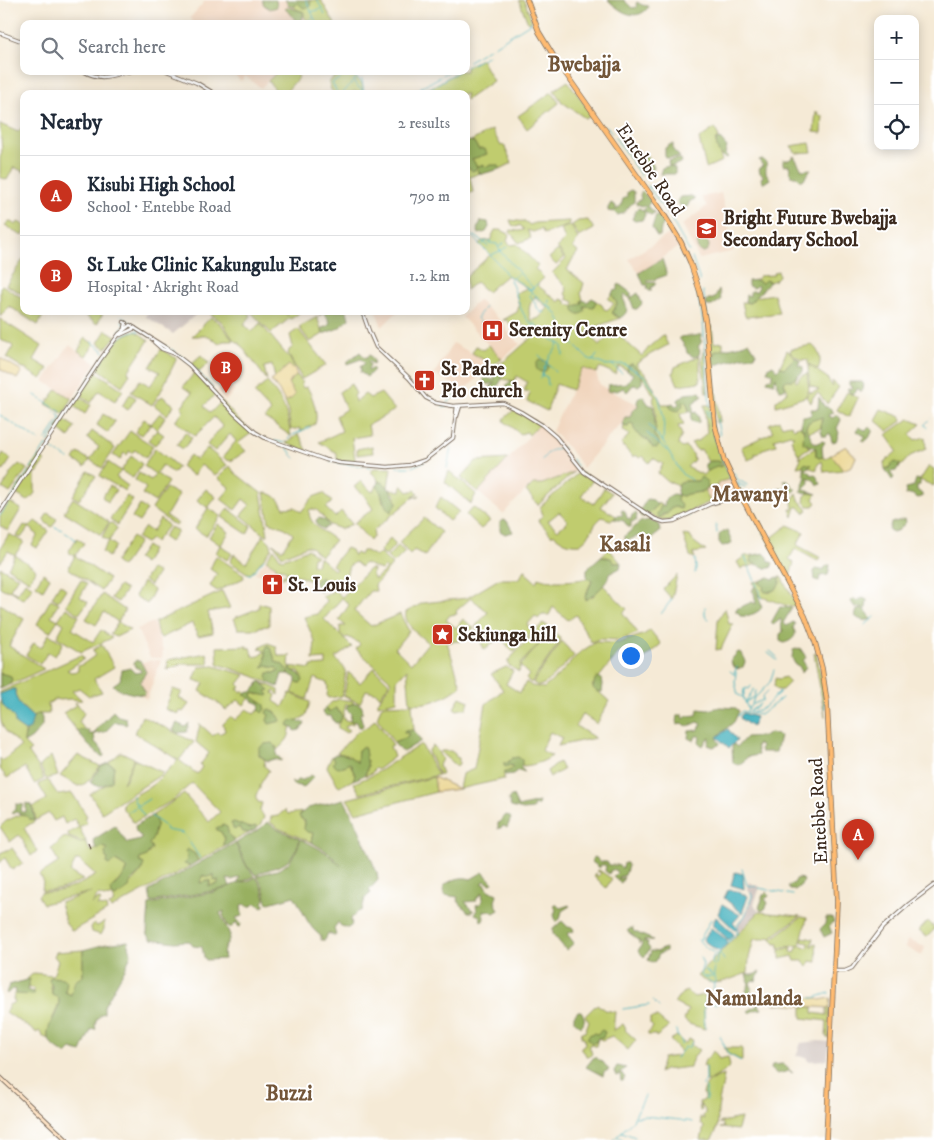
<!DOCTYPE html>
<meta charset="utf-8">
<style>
:root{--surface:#fff;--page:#f2f2f3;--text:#1f2937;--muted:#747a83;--line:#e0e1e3;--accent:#c8321e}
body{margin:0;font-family:"IM FELL DW Pica",serif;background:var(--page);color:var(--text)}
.controls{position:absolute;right:15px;top:15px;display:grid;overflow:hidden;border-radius:10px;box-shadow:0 2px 12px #0003}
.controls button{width:45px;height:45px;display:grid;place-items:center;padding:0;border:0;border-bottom:1px solid var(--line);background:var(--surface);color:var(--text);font:25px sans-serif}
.you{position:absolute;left:630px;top:655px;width:18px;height:18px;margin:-12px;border:4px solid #fff;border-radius:50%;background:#1a73e8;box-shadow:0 0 0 8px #1a73e833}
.badge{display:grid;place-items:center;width:32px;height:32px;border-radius:50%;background:var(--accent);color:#fff;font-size:16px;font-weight:700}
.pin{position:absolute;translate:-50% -41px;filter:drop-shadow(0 1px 2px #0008)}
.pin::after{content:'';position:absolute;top:26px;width:18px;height:15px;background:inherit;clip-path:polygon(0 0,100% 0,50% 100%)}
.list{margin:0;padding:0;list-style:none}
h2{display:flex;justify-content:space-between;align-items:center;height:65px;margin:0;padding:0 20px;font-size:21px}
h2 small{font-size:16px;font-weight:400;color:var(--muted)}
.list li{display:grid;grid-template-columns:32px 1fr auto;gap:15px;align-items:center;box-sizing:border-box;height:80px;padding:0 20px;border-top:1px solid var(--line)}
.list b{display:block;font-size:19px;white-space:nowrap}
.list p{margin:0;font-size:16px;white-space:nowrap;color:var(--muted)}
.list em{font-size:16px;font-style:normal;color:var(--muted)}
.icon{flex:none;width:28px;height:28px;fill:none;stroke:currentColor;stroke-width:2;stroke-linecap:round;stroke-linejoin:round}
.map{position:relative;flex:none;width:934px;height:1140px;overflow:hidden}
.search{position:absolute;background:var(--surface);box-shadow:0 2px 12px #0003;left:20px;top:20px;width:450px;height:55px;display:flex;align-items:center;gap:12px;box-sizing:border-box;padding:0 18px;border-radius:10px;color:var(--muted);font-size:19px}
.panel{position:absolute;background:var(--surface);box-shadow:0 2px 12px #0003;left:20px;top:90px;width:450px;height:225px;border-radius:10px}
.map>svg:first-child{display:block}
.built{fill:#f1d5bd}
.industrial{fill:#cec1ba}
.green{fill:#c0cc6e;stroke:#7e7b46;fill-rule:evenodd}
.forest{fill:#98b061;stroke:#6a6d40;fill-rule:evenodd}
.sand{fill:#eeda9e;stroke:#94825e}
.water{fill:#40afbc;stroke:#3e6c6d}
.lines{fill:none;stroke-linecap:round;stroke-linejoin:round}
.stream{stroke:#40afbc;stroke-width:1}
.tertiary-casing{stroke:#7c6d5e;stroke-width:4.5}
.secondary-casing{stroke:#7c6d5e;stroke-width:5}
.primary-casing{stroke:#7c6d5e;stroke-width:5.5}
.tertiary{stroke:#fff;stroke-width:2.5}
.secondary{stroke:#ffe4c6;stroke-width:3}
.primary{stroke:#ffbb71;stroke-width:4}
.tram{stroke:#3b2a1e;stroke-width:1}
.labels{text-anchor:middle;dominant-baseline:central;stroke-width:4;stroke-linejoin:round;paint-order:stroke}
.street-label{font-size:19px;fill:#3b2a1e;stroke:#fff}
.poi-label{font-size:19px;font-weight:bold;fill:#3b2a1e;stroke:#fff;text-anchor:start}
.quarter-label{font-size:21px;font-weight:bold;fill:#735639;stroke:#fff}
</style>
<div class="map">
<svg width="934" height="1140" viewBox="0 0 934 1140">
<rect width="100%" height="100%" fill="#fff"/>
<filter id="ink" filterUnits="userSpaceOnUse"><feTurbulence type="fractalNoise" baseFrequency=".02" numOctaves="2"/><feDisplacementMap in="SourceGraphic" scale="10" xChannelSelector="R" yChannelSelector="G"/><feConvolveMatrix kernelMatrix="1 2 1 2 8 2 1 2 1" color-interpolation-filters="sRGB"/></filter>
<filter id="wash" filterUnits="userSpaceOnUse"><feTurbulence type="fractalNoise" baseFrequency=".0096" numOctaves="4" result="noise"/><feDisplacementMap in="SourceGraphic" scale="20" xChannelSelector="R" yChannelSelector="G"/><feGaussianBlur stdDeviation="1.12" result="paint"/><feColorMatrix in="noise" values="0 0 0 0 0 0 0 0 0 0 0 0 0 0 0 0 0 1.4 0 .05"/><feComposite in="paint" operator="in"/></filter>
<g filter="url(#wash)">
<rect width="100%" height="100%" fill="#f5ead6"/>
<g class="built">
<path d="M206,0H288L310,24H194L190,18Z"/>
<path d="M231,71H278L261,88L245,76L241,81Z"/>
<path d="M721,193L734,251L699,259L682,225L707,206L701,197Z"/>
<path d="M672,232L680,246L639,273L629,259Z"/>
<path d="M478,300L504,324L508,332L520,344L502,359L462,317Z"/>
<path d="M376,311H398L382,327Z"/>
<path d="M453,343L493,365L464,390L434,374Z"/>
<path d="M69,345L96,363L72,399L44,381Z"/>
<path d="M582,368L596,373L599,383L603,387L639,405L631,415L614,431L583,468L570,450L552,431Z"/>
<path d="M227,382L235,391L225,401L217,391Z"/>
<path d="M540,424L560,442L576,467L574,472L542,484H532L503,514L478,492Z"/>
<path d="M731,478L734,486L733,494L727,498L710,502L705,491L711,487L718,486V482Z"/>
<path d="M266,560L276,566L278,579L255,573Z"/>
<path d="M153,622L163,651L162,658H150L137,629Z"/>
<path d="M149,660H161L147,699L139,695L138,679L146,672L141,663Z"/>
<path d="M908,940L925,947L922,956L905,947Z"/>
</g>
<g class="industrial">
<path d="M145,311H200L173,334L145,316L148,313Z"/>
<path d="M749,882L760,887L754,904L759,912L737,933L738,924L745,916L752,897L747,887Z"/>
<path d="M818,1041L829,1042L828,1060L808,1061L806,1057L796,1056L801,1043Z"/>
</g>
<g class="green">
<path d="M311,0H321L335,24H310L304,17V12L296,9L294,6L298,3L310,7Z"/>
<path d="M519,0H524L532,21L528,23Z"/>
<path d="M481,59L493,81L466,100V94H420L459,71H466V67Z"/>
<path d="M278,71H294L299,77L284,94H279L268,81Z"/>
<path d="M335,71H349L362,83L364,94H356L355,91L350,94H335L331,90L329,83L333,77H336Z"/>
<path d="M568,81L593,116L585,118L562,102L554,90Z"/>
<path d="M552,92L559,103L527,129L518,116Z"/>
<path d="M816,112H818V115L820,116L823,115L822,133L814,132Z"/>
<path d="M0,124L18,132L24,125V172L14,167L7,180L0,177V158L2,151Z"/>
<path d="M715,128L719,138L715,140L722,161L706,168L699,139Z"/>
<path d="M492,130L501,146L504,145L512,163L500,169V167L479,172L480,173L470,177L473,192L466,195V178L470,176L466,173V166L472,162L471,159L487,154L478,149L474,142L471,141Z"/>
<path d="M810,143L812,152L796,153L791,146Z"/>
<path d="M510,220L526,222L530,225L534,223L569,221V223L567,226L544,234L541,229L533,232L527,230L531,238L519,243L510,232L511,230L519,231L524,230L520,225L517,227L512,225Z"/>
<path d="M588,220L594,229L579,237L572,225L578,221Z"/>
<path d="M9,221L16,225L18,222L24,225V234L22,236L5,225Z"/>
<path d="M571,225L578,239L573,248L578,252L572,260L567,270L584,283L581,293L583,300L581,301L584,308V306H594L596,301L602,305L604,309L607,310L614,304L608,299L612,294L617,301L614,315L620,318L590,329L583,334L588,332L599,346L614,331L642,356L650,346L663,335L668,345L651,354L636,364L648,377L662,404H669L672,410L685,401L687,403L689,412L680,414L684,425L678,426L682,435L678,444L682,448L686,447L693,454L694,460L687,467L703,475L716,465L722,466L723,465L721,462L710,461L708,462L701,449L698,451L691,443L700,440L707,432L704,405H710L714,436L730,479L719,482L718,486L711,487L705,491L710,502L670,520L662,521L649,514L657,505V503L664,506L657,515L660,518L669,511L671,508L675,507L680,509L677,501L678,495L683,496L686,494L702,492L699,479L698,481H685L678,484V486L667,481L658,473L663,464L653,458L649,463L643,456L640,458L635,455L633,457L621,444L629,435L623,430L624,426L628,427L630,422L633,424L636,431L646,439L648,440L654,435L656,414L653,398L655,397L636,367L628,366L627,370L619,366L615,374L600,367L596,373L582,368L572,390L556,384L547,411L527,401L530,393L527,390V392L524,391L527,382L517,376L514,381L502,379L504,374L499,365L496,366L506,360L533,336L520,322L513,328L507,320H503L517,312L519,306L516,293L527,288L507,275L487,292L476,282L466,290V277L490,255L479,244L482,241L490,240L493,238L492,236L495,230H501L509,234L507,241L511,245L517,244L538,266L535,269L544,278L537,285L559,302L561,299L566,301L567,304L573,306L574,302L567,299L568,296L565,294L567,290L565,289L566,287L552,273L566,259L557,247L565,240L561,229ZM535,296L548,308L539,318L531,321C528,310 528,306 535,296Z"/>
<path d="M558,250L564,258L556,265L549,258Z"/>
<path d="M24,258V295L6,285Z"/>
<path d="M778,271L779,276L775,280L770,282L768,280L762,284L756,280L759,276L773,275L774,272Z"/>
<path d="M2,285L24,299V311L45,312L38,325L9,306L0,317V287Z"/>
<path d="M774,294L779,313L747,317L745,316L742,302L750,303L755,297Z"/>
<path d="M91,311H104L97,324L87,317Z"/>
<path d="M207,311H247L251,316L244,324L252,332L260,323L290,359L294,367L292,368L289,365L275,378L272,365L264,367L267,380L240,344L233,339L222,322Z"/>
<path d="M250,311H284L288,316L285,311H302L291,319L290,318L271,333Z"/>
<path d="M211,317L220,323L234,341H223L219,344L209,336H192Z"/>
<path d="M317,317L323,334L310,342L299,327Z"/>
<path d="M0,319L42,346L34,360L49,369L41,379L7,358L13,347L11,344L0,340Z"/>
<path d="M712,326L714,343L723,342V348L721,349L712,364L715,365L714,373L720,421L716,423L708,327Z"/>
<path d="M298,329L326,365L302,379L288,354L289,350L293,347L290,335Z"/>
<path d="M106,330L116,336L106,348L98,343Z"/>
<path d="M136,331L149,340L128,372L130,374L122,386L97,368C108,353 117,334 136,331Z"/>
<path d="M85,338L94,344L86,356L78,351Z"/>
<path d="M489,345L502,359L493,365L472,353L476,346L484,350Z"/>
<path d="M812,345C820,351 822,361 818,370L807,363L809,361L803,359V361L790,352L791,349Z"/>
<path d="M705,347L708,393H706L702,361Z"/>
<path d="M161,349L176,358V360L160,393L152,405L131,392L140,380L150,386L160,372L150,367Z"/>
<path d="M787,350L795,357L785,368L780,367Z"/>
<path d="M201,355L209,363L199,372L191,364Z"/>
<path d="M700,356V382L678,385L673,373L675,367Z"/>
<path d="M809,365L829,379H827L833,387L832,381L839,387L827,404L818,393L813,397L811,403L806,397L810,391L811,393L819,390L811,386L810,387L808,369Z"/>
<path d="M95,371L123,390L115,401L99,391L91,403L82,396V391Z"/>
<path d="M195,372L216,394L204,406L210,413L222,401L238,420L253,432L238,443L246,451L231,461L227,460L223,457L236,441L230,434L215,451L207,445L214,435L223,427L214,417L195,436L175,421L184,410L181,407L192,393L183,387Z"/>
<path d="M807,373L809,390L805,397L776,406V401L788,391L784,383L786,379L792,380L798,375L795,381L797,382L800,377Z"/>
<path d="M297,375L303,383L301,384L303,388L307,387C312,395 319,414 315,424L301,431L300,428L291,430L287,407L285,402L291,399L288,383Z"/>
<path d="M267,382C285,403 286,410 291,436L265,418L271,411L254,393Z"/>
<path d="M351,384L356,394L354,396L355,402L365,394L370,398L381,393L395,410L368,425L370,435L352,438L355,459L353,463L337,461V453L319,442L342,431L336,416L346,409L339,392Z"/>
<path d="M57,389L72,399L64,414L46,404Z"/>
<path d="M847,392L858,398L849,417L837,410Z"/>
<path d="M130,394L136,398L128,410L122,406Z"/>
<path d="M78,396L91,405L85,414L72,405Z"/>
<path d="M162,396L174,405L167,415L154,405Z"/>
<path d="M881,409L901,417L902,421L888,431L875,420Z"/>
<path d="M514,410L540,424L529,435L527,432L520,434L505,422L504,419Z"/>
<path d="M160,413L165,417L157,430L164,435L155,445L148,440L157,430L151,424L142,435L135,432L144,419L151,424Z"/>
<path d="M103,414L115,421L108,433L97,425Z"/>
<path d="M823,416L821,420V428L809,432L806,428C807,420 816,419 823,416Z"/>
<path d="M63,419L75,427L69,438L57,428Z"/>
<path d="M909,419L921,424L910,434L915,440L925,437L926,449L910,456L899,468L900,464L885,469L884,463L897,451L886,435Z"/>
<path d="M779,420L782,426L790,424L794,428L802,425L807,446L810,447L801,453L800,458L791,439L794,436L790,434L774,439L776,445L763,449L757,454L755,453V457L748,460L741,447L773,432L769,424Z"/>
<path d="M92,431L115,448L102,468L90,460L85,467L74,460L78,453L90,460L99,447L87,438Z"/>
<path d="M130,431L153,446L146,458L135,450L132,453L129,451L127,455L124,453L120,460L113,455Z"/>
<path d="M185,432L192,438L183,449L177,445Z"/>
<path d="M299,434L308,452L286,443Z"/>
<path d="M372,446L373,453L357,455V449Z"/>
<path d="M155,448L178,467L173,473L162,465L156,473L168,482L155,502L142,494L146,488L135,480L139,473L151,480L155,474L144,466Z"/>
<path d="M207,448L227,465L215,476L201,465L193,476L181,466L190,455L196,460Z"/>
<path d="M815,448L816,456L819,458L823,457L824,459L831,455L843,470L824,472L822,461L817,465V470L803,466L797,467L802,456Z"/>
<path d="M3,453L11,459L3,471L0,469V459Z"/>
<path d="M39,456L45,461L37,473L31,468Z"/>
<path d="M131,456L142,464L133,478L121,471L116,477L128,486L125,491L101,477L100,475L108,462L121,471Z"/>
<path d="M508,459L478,492L461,478L476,461Z"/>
<path d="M19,464L27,469L10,493L2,488L10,476L9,474Z"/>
<path d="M230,466L234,472L261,493L268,535H265L241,515L250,505L243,499L235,510L221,499L230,488L218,478Z"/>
<path d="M929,466L934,469V486L920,480Z"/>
<path d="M374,468H391L388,487L384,483L378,481L377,478L371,472Z"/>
<path d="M30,470L35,474V493L28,501L14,493Z"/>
<path d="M88,471L96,476L79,500L73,496Z"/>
<path d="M449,471L476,494L471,504L445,482Z"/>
<path d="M574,472L538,505L526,491L533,484H542Z"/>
<path d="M582,473L593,480L581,496L594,504L604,488L612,493L601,507L616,516L614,519L610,520L602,517L596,523L587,538L580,544C568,545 563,542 553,534L552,536L538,520L543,515L540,507L577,474ZM559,512L568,521L558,530L548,521Z"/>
<path d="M361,481L372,492L377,486L380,489L383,502L397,503L395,494L388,489L401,491L402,485L408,492L415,490L418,493L412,498L420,495L418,498L415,496L411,499L373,531L374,535L370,541L354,523L373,509L363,494L354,487Z"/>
<path d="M110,486L116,490L108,502L102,497Z"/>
<path d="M166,488L179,495L166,516L178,524L175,526L152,509Z"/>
<path d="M206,489L216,497L208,508L221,516L206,536L195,529L208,508L197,500Z"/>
<path d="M264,493C274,493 279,499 284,508L295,507L301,512L313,497L324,493L332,502L326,508L335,517L341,511L352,524L341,529L330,525L317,510L312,509L309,510C308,525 325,532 335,540L321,556L311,547L307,546L282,556L273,543L282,550L293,534L285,528L269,522Z"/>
<path d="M797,493L799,500L808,510L804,513L799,507H796L793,517L790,509L793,510L792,500Z"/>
<path d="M808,493L816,494L814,499L817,503L813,506H808L804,502L805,496Z"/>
<path d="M127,496L133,500L117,525L110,519Z"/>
<path d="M441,497L459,512L449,521L435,508Z"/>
<path d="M73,498L109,522L101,535L64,512Z"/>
<path d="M9,502L21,509L8,531L0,526V515Z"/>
<path d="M140,505L147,510L139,522L132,518Z"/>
<path d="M473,507L490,521L481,529L466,515Z"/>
<path d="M228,508L251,526L247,534L222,517Z"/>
<path d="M755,511L769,540L788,525L804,532L797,545L821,558L818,561L795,549L789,559L794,563L790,575L787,577L753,513Z"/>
<path d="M48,513L57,519L52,527L45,522L44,519Z"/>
<path d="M424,518L441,532L425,556L414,550L410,555L399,542Z"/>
<path d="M160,519L167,524L168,526L155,542L151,539L146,543L137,538L145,527L152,532Z"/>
<path d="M35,521L49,531L39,546L37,548L32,545L38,535L33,531V530L29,527L21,538L17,536L24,525L29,527Z"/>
<path d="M112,523L117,528L109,541L116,546L108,557L102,552L109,541L102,537L109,524Z"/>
<path d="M218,524L229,532L221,545L232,554L227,560L216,553L220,545L209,537Z"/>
<path d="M170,527L178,531L170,542L163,537Z"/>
<path d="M9,534L24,542L15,555L36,569L29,581L8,568L15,555L8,551L0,563V549Z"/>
<path d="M263,535L270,542L272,548L251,574L247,573L230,562L234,554L246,563Z"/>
<path d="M683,535L690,536L693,541L706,551L693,553L695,558L690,556Z"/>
<path d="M132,537L139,542L122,567L115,562Z"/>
<path d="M77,538L84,543L75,556L109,579L101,591L68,568L75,556L68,552Z"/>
<path d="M390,538L396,544L385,556L380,551Z"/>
<path d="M146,546L152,550L144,564L137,559Z"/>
<path d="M398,546L405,552L394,563L387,557Z"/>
<path d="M346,548L351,550L354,556L356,553L360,555L362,551H366L375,556L380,553L392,565L375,585L376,591H370L354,611L371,626L400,614L409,631L395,648L411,664L428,643C420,636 403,624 406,612L423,603L467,598L499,579H520L523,571L526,570V573L536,582L539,578C547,583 577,581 587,578L592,581L588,589L587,595L592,597L603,585L627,609L623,613L638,633L620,640L599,639L591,642L576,615L568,620L553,607L549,615H542L538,619L535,616L527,625L534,631L513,652L501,638L489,645L488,648L484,649L478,636L476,626L488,612L471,598L456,611L457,614L450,615L446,620L456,628L463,619L474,628L460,641L447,642L461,686C447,697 429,706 410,703L407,669L397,680V701L378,705V702L391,683L389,679L356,649L360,644L348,637L345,638L340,634V626H346L339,620L349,605L342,598L324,619L352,647L335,658L346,670L342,696L329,698L327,697L328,686L327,683L314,678L307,699L292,693L296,682L300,683L302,676L298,671H291L289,674H287L288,671L283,665L275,661L273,653L266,655L268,665L271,667H277L279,670L275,673H268L269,680L267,682L253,676L218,664L217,647L247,646V649L250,647L253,656C258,657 262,656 264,651L259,648L268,643L276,646L278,656H289L290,654L289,666L311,669V666L326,665V659L313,660L315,642L304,617L317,614L327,601L322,596L334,591L325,587L323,581L318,578L315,583L292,573L279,580L264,576L268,572L271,574L272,573H277L278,577L288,572L281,568L276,569V566L266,560L274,549L280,558L283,559L308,549L317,556L313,557L312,565H316L318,562L319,557L334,570L336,568L332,565ZM355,562L361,567L364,563L381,570L384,567L387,569L375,579L372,575L373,569H369L342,597L335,590L346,576L349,566Z"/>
<path d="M609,549L621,563H614L608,557H600Z"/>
<path d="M754,555L752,557L758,564L747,567L746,566L741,569L737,562L745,556Z"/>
<path d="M216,556L243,574L244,578L217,591L210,586L217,574L210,569Z"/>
<path d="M0,567L18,577L10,589L17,594L25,582L33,587L24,599C19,599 17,593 11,591C7,590 4,590 0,587Z"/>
<path d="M151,569L158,573L150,585L144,580Z"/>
<path d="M43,573L50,578L43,590L36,585Z"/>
<path d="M677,575L672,599L663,589Z"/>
<path d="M779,577H781L799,607L785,605L759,596L753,582L760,581V584H763L769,593L777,588Z"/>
<path d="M81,580L87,584L80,597L88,602L79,614L66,605Z"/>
<path d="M143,582L154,590L147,604L135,596Z"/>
<path d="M60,584L66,589L58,601L52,597Z"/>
<path d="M119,586L126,590L118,602L111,598Z"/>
<path d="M222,591L230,608L208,612L213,633L198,636L192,623L161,638L157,632L155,622Z"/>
<path d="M102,594L125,610L118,622L130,630L116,637L110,634L118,622L104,612L96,625L86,619Z"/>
<path d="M51,599L59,603L51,616L58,620L66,608L79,616L72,629L93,642L101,630L112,638L81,652L57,637L64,624L58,620L50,632L37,624Z"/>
<path d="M259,603L269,606V626L259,627L258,629H238L234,618L259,608Z"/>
<path d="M0,604L24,619L9,646L44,669L0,689Z"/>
<path d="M725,608L729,624H733L721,649L716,650L718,620Z"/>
<path d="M543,623L552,629L547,636L553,630L561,640L531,683L526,679L529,675L521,667V665L543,640L521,663L519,672L508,665V661Z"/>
<path d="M650,630L661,644L634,667L620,651L592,686L609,701L597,724L582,714L576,726L595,738L558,746L562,738L550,732L541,750L552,756C541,764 525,768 511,765L513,768L511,770L504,773V779L459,789L462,774L474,769L486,704L503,690L491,674L506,667L513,671L506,684L520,693L526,682L532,686L544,688L561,673L579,653L596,642L618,643L645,634Z"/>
<path d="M49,634L63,643L55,656L48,652L40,664L26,655L34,643L41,648Z"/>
<path d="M562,641L574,656L547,682L542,685L538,686L533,683L535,679Z"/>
<path d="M102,645L114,667L94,679L102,692L89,696L79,688L72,691L82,700C77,701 75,699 70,699C64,699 61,701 55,699L48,704L49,714H40L33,717C25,709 14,702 15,689H13L0,694V692L81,655L84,659L67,670L71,672L78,671V666L83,664L96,655L93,650Z"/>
<path d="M816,652L823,684L825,717L814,653Z"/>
<path d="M207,653L209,664H181L167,670L168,660Z"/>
<path d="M214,666L245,675L238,684L241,687L237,689L242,692L243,690L246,692L245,694L250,698L244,705L238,700L226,710L218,703L200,691L204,683L194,680L199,667Z"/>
<path d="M374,668L389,683L380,697L377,693L366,690L360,703L344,696L348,672L360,683Z"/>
<path d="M785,677L790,682L782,690H777L774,687L775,678L779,679Z"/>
<path d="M260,681L279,690V695L274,691L273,693L276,695L274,701L283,707L290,693L310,702L306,716L288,725L291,727C289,731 290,734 288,738C286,742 280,747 277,750L276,746L259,755L265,760L264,766L269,770L260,785V789C256,794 254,796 258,802L262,803L260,810L264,817L260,826L256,829V826L250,828L238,827L243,832L249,833L234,841L229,835L221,832L225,839L223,844L226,846L198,861L195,854H188L190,866L111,909L109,906L113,903L114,898L110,896L104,897L98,895L92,904L98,899L101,901L97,906L106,907L107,911L72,931L66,924L60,903L91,892L43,904L38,896L41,892C60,894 80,885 96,875L79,860H76L70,872L83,880C70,886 57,892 42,891L43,880L39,875L59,862L51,849C57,846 60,838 66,837L80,843L86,842L90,851L103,847L108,849L109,859L112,863L115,861L129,869L123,877L113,886L121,894C128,887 134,879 141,872L139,861L140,859L146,856L152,849L148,844L154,836L153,815L184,794L209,822L220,812L192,783L173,800L135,822H133L123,809L122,804L125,801L153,785L178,760L135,733L142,716L194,742L179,760L197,774L202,767L200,765L209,753L196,742L200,724L213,736L217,732L219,734L225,731L223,724L231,716L235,720L247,709L254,714L259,710L261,712L265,705L253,698L252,695L253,693L259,695L267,690L265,684Z"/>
<path d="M173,689L182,692L179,698L189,704L183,712L180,711L178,714L165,709Z"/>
<path d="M460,697L469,701L467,708L457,710L454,708Z"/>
<path d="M339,699L353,701L354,703L348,705L346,703L343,716L345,720L353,722V724H348L345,728L349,730L346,733L338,728V723L340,722L342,716L336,708L329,712L326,707L332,702Z"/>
<path d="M0,701L16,719L15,724L25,731L24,743L31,750L28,752L38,766L44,779L34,784L25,767L7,778L0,769V758L2,761L21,746C1,728 0,727 0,701Z"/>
<path d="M76,702L84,713L79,722L85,730H81L78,732L63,713L76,705L75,703Z"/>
<path d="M412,704L414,730L404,731L409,733L407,737L394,743L377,718L381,707L384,705Z"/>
<path d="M375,719L393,745L390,746L394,757L377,770L375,768L372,773L365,776L368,766L364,747L358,750V763L348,755L337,753L357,732L370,725Z"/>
<path d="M421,744L438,775L360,794L354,783L373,775Z"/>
<path d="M432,746L435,747L442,759L439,765L442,774L440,776L428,752Z"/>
<path d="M441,751H451L455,754L456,757L459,758V765L457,767L441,753Z"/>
<path d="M121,752L134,758L123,783L125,781L134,759L162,772V774L102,813L90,794L112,781L114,766L108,763Z"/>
<path d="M78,755L100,766C94,774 88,785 78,786L60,776Z"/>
<path d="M51,756L58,776L46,779L40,766Z"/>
<path d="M332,756L335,760L344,766L350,763L355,776L353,780L339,787L327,767Z"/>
<path d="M559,762L563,770L550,777L547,771Z"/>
<path d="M434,777L436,792L356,813L347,799Z"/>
<path d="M48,780L58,795L72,793L87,816L84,818L87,823L79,827L86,841L81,842L69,837L68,833L79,827L74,819L65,824L62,817L54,821L49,813L36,820L33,807L47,799L38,784Z"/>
<path d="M285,810L288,814L302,812L299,815L313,833L311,842L278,828L270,822L271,817L278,816Z"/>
<path d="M21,814L27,816L35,821L24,828L37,851L31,856L23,842L24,841L19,835L10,842L0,827L6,821Z"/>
<path d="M12,848L23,863L12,870L5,858L0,863V853Z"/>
<path d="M599,870L612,879L606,888L594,876L596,873L597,877L601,873L597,871Z"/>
<path d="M214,875L215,881L218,880V884L209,887L211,880L200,883L202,876Z"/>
<path d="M759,912L800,916L770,938L768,937L765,939H754L749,958L748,973C728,979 714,990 697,976Z"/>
<path d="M801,917L807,918L800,945L784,947L779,949V944H775L772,939Z"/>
<path d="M104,921V929L101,935L92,932L91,927L94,924L97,926L101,924Z"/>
<path d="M928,921L934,927V930L927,937L919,931Z"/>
<path d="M803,937L813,939L811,946H813V944L816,943L817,962L810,961L808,967L803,961H795L793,956L780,959V950L792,947L791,952L795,953L797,947L801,945L808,948L809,943L802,942Z"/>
<path d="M83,950V976L71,995L65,992L62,978L50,977L52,995L59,998C59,1013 46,1023 48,1039L42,1036L40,1032L38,1031L37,1033L6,1012L9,1005L15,1002L13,999L15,990L16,994L34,993L31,992L34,990V988H26L30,979L23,982L34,973L52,975L54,973L58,961L54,956L56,952Z"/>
<path d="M686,991L694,997L704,995L706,998L704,1009L705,1029L689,1024L684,1020L688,1010L674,1003L678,997Z"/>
<path d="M597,1004L605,1010L615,1012L613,1031L623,1024L626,1029L625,1030L636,1040L628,1050L612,1036L602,1040L598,1038L596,1046H593L592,1044L589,1045L592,1054L590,1056H586L585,1053L581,1050V1047L585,1044L584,1037H581L582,1032H585L589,1021L585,1016Z"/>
<path d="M802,1007H813V1013L827,1015V1008H830L829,1038L826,1037L827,1021L802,1018Z"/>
<path d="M657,1017L669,1027L656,1037V1035H648V1033L653,1027L650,1024V1018Z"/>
<path d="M677,1036L682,1042L686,1043L689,1039L693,1040L691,1045L699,1050C695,1055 691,1061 690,1067L664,1070L659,1073L663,1058L677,1056L681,1052L670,1040Z"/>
<path d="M724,1048H742V1061L728,1054Z"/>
<path d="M714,1051L719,1059L728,1057L730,1066L724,1072L707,1082L706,1067L703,1066L705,1060Z"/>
<path d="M724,1075C723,1086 719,1098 718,1110C717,1123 720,1128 711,1140H701L704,1127L701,1124L700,1117L704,1119L703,1115L705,1114V1110L700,1104L702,1110L700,1111L699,1102L703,1101L705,1098L704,1094H703C706,1081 712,1079 724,1075Z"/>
<path d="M741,1118L738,1130L720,1128H724L722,1122L720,1124L721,1122Z"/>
</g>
<g class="forest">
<path d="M262,0H276L277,7L270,9L264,5Z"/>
<path d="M285,0H311L310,7L303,8L298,3L293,7L289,5Z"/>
<path d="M608,0H624L632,8L637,7L636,4L637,2L642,5L648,6V8C635,23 618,10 608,0Z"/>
<path d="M288,7L304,12L301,24H293L295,20L291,14L285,9Z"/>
<path d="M720,139L727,147L725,154L728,157L727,158C719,158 716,147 716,140Z"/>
<path d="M470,141L474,142L478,149H485L487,154L472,159L477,166L476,169L473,171L466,166V142Z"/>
<path d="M671,144H673V150L680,157L666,158L665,156V148Z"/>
<path d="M647,156L654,167L652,171L644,170L641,166L643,158Z"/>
<path d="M794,156L802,170L811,169L803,180H800L796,176H791L789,165L784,166L783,164V160H789Z"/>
<path d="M677,159H681L682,162L673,166H669L675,168V174H660L662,168L669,166L668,161Z"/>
<path d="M762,159C769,163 765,166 766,173L770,179L764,183L762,182L761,178L764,176L760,173L759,169L763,166L759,160Z"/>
<path d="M482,165L487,167L491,165H498L500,169L482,174L479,173L478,166Z"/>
<path d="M631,190L634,192V202C626,207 627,214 617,215L614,212L615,210L613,212L608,211V208L611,203L616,206V210L621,206L623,199L627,196V192Z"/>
<path d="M642,191L651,201L647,206L655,213L651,215L644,211L645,215L642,220L635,221L632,219L637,209L640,208L643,211L646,207L636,204V202L641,199L640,195Z"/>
<path d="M692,196L695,199L690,201L687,207L679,205L677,202L681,197Z"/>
<path d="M656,215H659L664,223L661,228L660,236H657L652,228Z"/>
<path d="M481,221L488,222L489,227L486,232L479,234L477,229Z"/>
<circle cx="703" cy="246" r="6"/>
<path d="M662,259L667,275L653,280H648L647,282L656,283L654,286L651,287V291H649L647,289L648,285H644L639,273Z"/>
<path d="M756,280L762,283L765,280L770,282L750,303L745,302L746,295L750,296V292L752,291H757L758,288L757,285L754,288L748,286V281Z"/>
<path d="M619,284L631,293V298L638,293L642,304L637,309H634L630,298L625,295L623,298C627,307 630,312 620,318L612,313L617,304L612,294L613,291L618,290V285Z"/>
<path d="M719,289L721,300L712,306H707L706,302L708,299H714Z"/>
<path d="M592,298L594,299L596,301L594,307L584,306L585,311L581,314H576L574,310V306L582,304L581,301L583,300L587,302Z"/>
<path d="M324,311H347L349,319L339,328L323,334L322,328L328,326L330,322L324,313L318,316Z"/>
<path d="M701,334L702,336L700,339L702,341L698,347L700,350L699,355L694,357L687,353L686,348L679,338C688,334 693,338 701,334Z"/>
<path d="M749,342L756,353L755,356L743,357L715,365L712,364L714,352C725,347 738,348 749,342Z"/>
<path d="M360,352L365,358L370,355L374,361L373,364L369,361L368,362L370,365L368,370L369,371L372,368L374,370L367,377L360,372L361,370L360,367L365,363L361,359L347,364V362Z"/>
<path d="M795,357L800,361L798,365L803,367V372L792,380H786L784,383L786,389L780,390L777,386L776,377L774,383L767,381L768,379L772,378V373L767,371L769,367L773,365L777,370L780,367L785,368Z"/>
<circle cx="542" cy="366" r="6"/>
<path d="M631,364H633L642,375V383L638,386L633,385L627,392L623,388L617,391L613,390L610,392L607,391L608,385L627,383L633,374L627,371L628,366Z"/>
<path d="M499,365L502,366C506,376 500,383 494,391L487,392L488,390H491V386L495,384V383C489,384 488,386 483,381L485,378L495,380L493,374L496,366Z"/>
<path d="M511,381L516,383L514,385L517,389L515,391L517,396L514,399L511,398V388H506L507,385Z"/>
<path d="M849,382H862L864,385L861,392L858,388L855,393L851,394L847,389L853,388L849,385Z"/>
<path d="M700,392L702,396L693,403V413L696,412L699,418V422L697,423L692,421L691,418L692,414C688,411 689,405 685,401L682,402L683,405L679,411L672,410L669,404L673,403L675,407L679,404L678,400L685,394Z"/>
<path d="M643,396L649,405L653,406C656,415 653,423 656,429L654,435L659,441V446L656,448L652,447L648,440L640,437L634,429L633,424L630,423L628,427L624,426L623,423L625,417H630L632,411L638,406L637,402L639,397Z"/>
<path d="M819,397L824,406L830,408L834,413L828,415L829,416L833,418L836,415L839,416L841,420L837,428L839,433L836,441L832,442L830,433L826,436H823L821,431L822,417C815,420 807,420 806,428C810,433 811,440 815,444L822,441L825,442L822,447L823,457L819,458L816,456V448L803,443L804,429L801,428L802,416H809L812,413L811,409H818Z"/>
<path d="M859,427L865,430L870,427L873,430L869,438L864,442L862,441V439L866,437L857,431Z"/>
<path d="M710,461H719L722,467L716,466L712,469L708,471L705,469V464Z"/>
<path d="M896,462L900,464L896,471L890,472L894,478L892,480L885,469L889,468L891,464Z"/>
<path d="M804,463L812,465L805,469L811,473V475L815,474L821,484L817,485L815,481L808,477L809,483L804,488L805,490L817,494L801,492L806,476L804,475V469L803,465Z"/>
<path d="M701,477C705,479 708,483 708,488C699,495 691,491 683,496L678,495L677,491L678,484L685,481H698Z"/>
<path d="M916,479L920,480V485L917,486V490L922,494V497L918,498L911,494L906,495L905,488L914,486Z"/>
<path d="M784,480H787L796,490L794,492L789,490L787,492L788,495L787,496L781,492L785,496L783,499L778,498L779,493L776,495L773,493L777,489L788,487Z"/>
<path d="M378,481L384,483C390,489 394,495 397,503L391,512C382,506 384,494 377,486Z"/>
<path d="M673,494L678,495L677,501L682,506L681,509L675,507L671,508L667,514H663L660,518L657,515L661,506H664L666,498Z"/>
<path d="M647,499L653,500L657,505L647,516L641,517L639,512Z"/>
<path d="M623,510L625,511L627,518L631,519L632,515L635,513L637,514L636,521L631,522V527H628L624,521L614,519L616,516L623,515L621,511Z"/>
<path d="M319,518L325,520L329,526L323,529L317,525L316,520Z"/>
<path d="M905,519L906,522L899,530L893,532L889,530L891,523Z"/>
<path d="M504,520L507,521L513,532L505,534L500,531V522Z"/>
<path d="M649,520L659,524L660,532L651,539C641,533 636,537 627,541L625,540V536L640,522Z"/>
<path d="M723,531H727L732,542L730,545L722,546L719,542V535Z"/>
<path d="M764,553L768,557L769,561L773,563L771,568H766L751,562L752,557L754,555Z"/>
<path d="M600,557L611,558L614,563H621L620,568L609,574C608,584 594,595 586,600L585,597L592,581L587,578V569Z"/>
<path d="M828,565H830L828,575L820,576L819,581L815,580L814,572L815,569L822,570Z"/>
<path d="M321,577L325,585L324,589L321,592L317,590L315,583L318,578Z"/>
<path d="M769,577L773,579L778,577L780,578C782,586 773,593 765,592L763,589L764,586L760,584V581Z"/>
<path d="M755,585L762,607C759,613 747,617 740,616L739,613L736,612V609L752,602L756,604L754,593L752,591Z"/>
<path d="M863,598L867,600L866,608L864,610L868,613L871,619C865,622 859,620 855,616L857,610L863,609V607L855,608L851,601L852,599H855L856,601Z"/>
<path d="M780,607L792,608L783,623L787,626L793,622L795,624L793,628C799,636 791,641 784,643L780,641V634L784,631L782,630L781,619L773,625L771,623Z"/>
<path d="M268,645L273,653L275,661L283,665L288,671L287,674H282L278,687L267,682L268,680L267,677L268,673H275L279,670L277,668L271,667L268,665L262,667L265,664L266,655L265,650Z"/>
<path d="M800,648L806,657L803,661L806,667L801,673L800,667L795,664L792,658L793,650Z"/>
<path d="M738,652L742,653L745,662L743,667L737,669L732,665L731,660Z"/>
<path d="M136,660L141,662L146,672L140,682L145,692L144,695C134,694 120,692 113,685L120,680L122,670L130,668L135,673L141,672V670L135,667L134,663Z"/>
<path d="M291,667L293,671C299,673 302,676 303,681L300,683L296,682V678L289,674L290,668Z"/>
<path d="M0,673L11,676L12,680L7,686L0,689Z"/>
<path d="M598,677L602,679L603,684L602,692H597L593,688L595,679Z"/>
<path d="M260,681L270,690L266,691L269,695L268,696L253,693L252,695L253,697L265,705V709L262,713L259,710L260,704L253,701L244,694L245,693L251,692L257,686Z"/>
<path d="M357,703L362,706L363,712L360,714L363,725L362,727H359L357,722L350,721L351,714L346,709L348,705Z"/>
<path d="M326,707L329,712L336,708L342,716L340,722L335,723L331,716H326L322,712Z"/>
<path d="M720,707L736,708L739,711L734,722L718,736L717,740L720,743L719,745L713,747L708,745L710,737L707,739L703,746L699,743L700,736H696L694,741L688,738L689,731L698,730L702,724L698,722C692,725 687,728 682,723L678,725L677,723L678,715H683L684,719L687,716L697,715L698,709L708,710Z"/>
<path d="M268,709C273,709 280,716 281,721L269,724L267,720L269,715L266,713Z"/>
<path d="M113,711L118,716L126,718L127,724L125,725L123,723L115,722L105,732L94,734L95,742L102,749L104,755L103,757C92,750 85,742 78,732L81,730H89V734H94C99,724 107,720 113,711Z"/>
<path d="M38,714H40L42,718V726L32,738L24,743C24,732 30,725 34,716Z"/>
<path d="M296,720L305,723L300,730L295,731L294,728L288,725L290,721Z"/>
<path d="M177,723L185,727L189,723L187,732L177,733L173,730Z"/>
<path d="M414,730L421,741L403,752L399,749L394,743L407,737L409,733H404V731Z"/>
<path d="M771,733L780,736L776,752H761L760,748L761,746L758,744L756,745L758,755L747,757L744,761L738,765L733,763L732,747L734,744L737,747L746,737L764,736L766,734Z"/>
<path d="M272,743C276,747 278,749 276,755L281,759V761L274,759L268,761L259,755V748L265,744Z"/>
<path d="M362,747L365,749C367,766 373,774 353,780L355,775L350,763L339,768L336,767L333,763L335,760L332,756C341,751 352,756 357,763L358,750Z"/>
<path d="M518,757L522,760V765L520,767L525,772L518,770L513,774L505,775L503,773L511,770L513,768L511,765L505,767L503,763H507L512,758Z"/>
<path d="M108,763L114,766L112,781C104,785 97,789 90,782L101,766Z"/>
<path d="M311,775L314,777L303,788L300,786L293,785L291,781L295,783L297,780H303Z"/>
<path d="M513,796L518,807L539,802L538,805L533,806V809L523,810L511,807L508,799Z"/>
<path d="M344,799L358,827L377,873L378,880L369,890L371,893L365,898L362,910L356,913L351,919L352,925L348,928L341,926L338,922L334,929L336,935L335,936L328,933L325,940H321V936C307,927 303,909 294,896L269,903L267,902L263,886L257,876C264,873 270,872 277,870C291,865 296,852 301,839L327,853L341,866L328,852L311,842L313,833L307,832L304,829L305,821L300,818L299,815L308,808Z"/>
<path d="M26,803L32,805L35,821L29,819L27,816H25L16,812L12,814V811L16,809V804L24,805L21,809L22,812H26Z"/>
<path d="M153,815L157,824C153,831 155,838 149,844L152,848L146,856L140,859L139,861L144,864L141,872L131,881L129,888L115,897L112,895L111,889L123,877L128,869L116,861L108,865L107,863L108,859L106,858L105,852L108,849L103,847L96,849L93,840L115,826L127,843L141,840V837L136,832L135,826Z"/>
<path d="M506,815L509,816L511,818L507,828L504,826L498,829V823Z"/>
<path d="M234,822L249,828L256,826V829L249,833L243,832L239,827L234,830L231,823Z"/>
<path d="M267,822L277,829L300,839C290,870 280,863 256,875L247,866L236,843L261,828Z"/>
<path d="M223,825L227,827L229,835L234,841L226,846L223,844L225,839L221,832L217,830L216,828Z"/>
<path d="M235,843L247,867L255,876L239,883L248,881L256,877L262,887L265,900L263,902L265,905L262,907L255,903L252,906H247L244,904L241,905L242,916L236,918L241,924L240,927L238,926L237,922L232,927H228L223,915L224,911L220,913L230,935C229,944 221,947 224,959L206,960L204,957L202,947L193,946L189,941L175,942L151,939L147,933L149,904L214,892L238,883L240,877L232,880L227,879L230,886L224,889L151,902L149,891ZM204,875L205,877H209L214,875V881L218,880V884L209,886L211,880L200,883L202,876Z"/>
<path d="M187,849L195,854L198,861L190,866L184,864C188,860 188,855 185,851Z"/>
<path d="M595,857L601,862H607L609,865H618L620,867L623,868L624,863H627L628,866L625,875L619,877V879L624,877L621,883L613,877L617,873L615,870H611L609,874L605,871L606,865H600V868L592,862V859Z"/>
<path d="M483,872L493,883L490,884L485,881L482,883L486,885L488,890L497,894L495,902L499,910L494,913L489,910L486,912L483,911L484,919L481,921L480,916L475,914L477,910L476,905L480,904L483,900L482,892L481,893L480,896L477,897L476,901L465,902L473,910V912H468L457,900L458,897L444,895V885C454,879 461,876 471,879Z"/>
<path d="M797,878L803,879L804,881L801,885L795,890H790L788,887L794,883Z"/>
<path d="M767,892L769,896L765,899L768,903L765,909L761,911L759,907L762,900V896Z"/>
<path d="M556,904L560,908L569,905L570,906L562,911L560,919L556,922L554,914L556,910L554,905Z"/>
<path d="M826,918H832L834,922L829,926L832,933L824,937L820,929L825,924Z"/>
<path d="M562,921L568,927L573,928L574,931L567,934L574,943L566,950L553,934V929Z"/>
<path d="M631,928H633V931L653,940L643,941L648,943L647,945L650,949L644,957L638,951L642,944L641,942L639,944V940H637L636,938L627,931Z"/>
<path d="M128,941L131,954L126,967L104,1006V1013C98,1015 93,1023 96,1029L91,1030L81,1052L71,1049L66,1054C29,1035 60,1022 59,998L52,995V986L49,980L50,977L62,978L67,981L65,992L71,995L75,981L83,976V950L106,944Z"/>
<path d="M666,948V951L659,954L656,961L652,963L648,960L651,951L659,952V950Z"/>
<path d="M760,972L756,981L753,980L750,983L752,988L750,994L756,995V996L750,1000L745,993L749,984L746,974L753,975Z"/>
<path d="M30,979L27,990L35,993L33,995L16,994L15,990L12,989L7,994L6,993L9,985Z"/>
<path d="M768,994L769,997L763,999L759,1005L762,1009L755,1010L750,1013L748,1011L758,1005L756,1000Z"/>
<path d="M578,1011H581C585,1017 586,1022 580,1027L574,1021V1016Z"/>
<path d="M602,1030L605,1032L603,1037L598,1038L596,1042L592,1043L587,1039L589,1035L594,1033L597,1034Z"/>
<path d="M594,1057L603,1062L609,1070L604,1072L603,1076L586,1067Z"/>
<path d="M783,1064L793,1073L789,1071L777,1074L771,1069L772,1065Z"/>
<path d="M617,1066L626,1068L621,1073L625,1077L623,1081H621L620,1074L616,1076L614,1071Z"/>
</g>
<g class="sand">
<path d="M0,358L22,371L17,379L0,369Z"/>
<path d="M289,365L292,368L294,367L297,375L288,383L295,395L291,399L285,402L279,391L271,381Z"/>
<path d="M846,446L856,457L852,466L843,470L831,455Z"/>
<path d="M434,777L459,789L436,792Z"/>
<path d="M774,995L817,998L820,1000L831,998L830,1008L774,1004L773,997Z"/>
</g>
<g class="water">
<path d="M13,689H15C14,702 25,710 33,717L30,729L25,731L15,724C16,711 0,712 0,694Z"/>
<path d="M743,713L756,717L752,727L741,719L740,717Z"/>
<path d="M728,729L737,740L729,748L717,737Z"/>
<path d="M735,872L743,874L744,889L731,885Z"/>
<path d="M730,889L748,896L742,913L724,898L728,890Z"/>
<path d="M722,904L740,915L733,923L737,927L735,930L718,914Z"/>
<path d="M716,917L734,934L729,940L712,925Z"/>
<path d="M711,928L727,940V944L719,951L716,950L703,940Z"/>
</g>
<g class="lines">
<g class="stream">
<path d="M306,0L317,24"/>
<path d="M317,0L325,14"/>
<path d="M311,12L321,9"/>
<path d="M307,24L313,17"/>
<path d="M494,46L532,22"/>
<path d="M469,61L490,48"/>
<path d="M466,67L489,55"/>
<path d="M350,71L362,83"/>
<path d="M342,75L345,71"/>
<path d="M443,75L450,71"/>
<path d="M362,79L364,94"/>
<path d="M354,81L355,84L362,90L363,94"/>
<path d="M420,88L440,77"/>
<path d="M338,94L332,83L341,78V71"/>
<path d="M342,94L356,78"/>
<path d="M410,94L417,90"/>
<path d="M420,94L459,71"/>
<path d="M606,125L612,133"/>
<path d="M615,137L641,176"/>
<path d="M648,186L668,215"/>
<path d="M671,219L689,251"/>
<path d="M466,224H468"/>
<path d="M466,228L473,236"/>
<path d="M472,237L500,265L507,275L525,286L557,314L568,339L587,358L605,365L624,364L645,376L659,398L661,406L664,420L663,442"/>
<path d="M473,237L475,236L483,242L491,241"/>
<path d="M489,243L497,244L500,251L491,255"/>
<path d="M482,245L484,243L486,244L488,247"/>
<path d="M499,247L504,243"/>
<path d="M507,247L500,251L533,288"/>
<path d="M692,258L700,281"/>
<path d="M519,273L510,280C519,298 519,317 537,328"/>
<path d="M528,289L531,290L537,284"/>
<path d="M703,291L705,302"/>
<path d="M697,292L703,321L710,406"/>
<path d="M531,293L530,295L540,312H545"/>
<path d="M536,297L535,299L538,302L539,300"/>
<path d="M705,305L709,323L711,361"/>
<path d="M548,306L554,309"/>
<path d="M548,306L549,300"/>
<path d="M485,307L477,318L487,330"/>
<path d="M365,311L366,313"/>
<path d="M121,316L153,338"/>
<path d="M534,323L546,336L562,345L563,355"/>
<path d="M567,331H570L576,337"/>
<path d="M119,332L124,325L122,321"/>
<path d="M92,342L103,350L104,352"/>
<path d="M162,344L168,348"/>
<path d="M171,349L176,353"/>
<path d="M178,354L189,362"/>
<path d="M539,355L555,372"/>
<path d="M593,361L597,355"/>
<path d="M191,364L213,388"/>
<path d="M611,364L622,373"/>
<path d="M97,368C107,354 119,329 139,331"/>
<path d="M542,375L547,377L548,385"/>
<path d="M541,378C543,371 546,365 549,358C552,352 557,350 558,343"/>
<path d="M35,395L42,400"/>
<path d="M81,396L80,394L94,371"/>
<path d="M44,401L61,412"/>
<path d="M447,403L457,395"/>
<path d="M71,406L79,397"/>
<path d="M443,406L447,407"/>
<path d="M707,410L708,418"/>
<path d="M710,411L716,444L730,479"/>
<path d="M54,412H55"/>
<path d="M0,415L10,422"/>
<path d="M718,419L717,421L720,435"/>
<path d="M12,423L15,425"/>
<path d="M649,425L663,442L682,474L692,480"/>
<path d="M17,426L38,440"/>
<path d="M927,427L925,424L930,419"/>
<path d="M647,433L667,451"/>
<path d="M293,435L310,427"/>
<path d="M46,440L61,417L56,413"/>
<path d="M275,441L284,443L291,436"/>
<path d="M48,442L69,409"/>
<path d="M47,446L53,450"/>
<path d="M286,446L291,453"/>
<path d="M444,447L450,442L452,443L447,468"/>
<path d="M55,451L60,454"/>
<path d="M41,453L46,445"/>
<path d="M291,454L295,458"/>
<path d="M62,455L69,459"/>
<path d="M572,459L577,466"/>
<path d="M542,460C547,452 554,447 564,448"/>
<path d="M330,462L370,467"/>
<path d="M397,467H409"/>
<path d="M412,467L425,461"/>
<path d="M31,468L40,454"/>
<path d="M734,473L737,479L747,485"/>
<path d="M745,487L737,483L749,506"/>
<path d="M0,508L1,507"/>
<path d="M0,516L29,471"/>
<path d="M688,516L690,515"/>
<path d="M716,525L717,533"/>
<path d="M55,527L62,530"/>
<path d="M64,532L69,535"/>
<path d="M71,536L76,540"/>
<path d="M745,557L762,598"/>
<path d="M695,559L696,568L695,573"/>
<path d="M247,574H251L264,559"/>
<path d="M705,607V616L709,619"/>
<path d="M661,614L672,599"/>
<path d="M865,625L875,617"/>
<path d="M770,651L777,657"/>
<path d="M768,653L777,660"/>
<path d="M730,671L735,675"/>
<path d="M736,672L735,682L738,695L743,697L746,688L749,689L751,686"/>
<path d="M734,673L737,667"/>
<path d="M744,689L743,697L748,709"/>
<path d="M754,699L770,682L774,670"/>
<path d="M825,700V708"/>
<path d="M746,701L754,689"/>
<path d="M746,702L752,698"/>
<path d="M752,704L756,691"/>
<path d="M747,711L751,705L763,700L762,697L768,691"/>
<path d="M749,712L760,704"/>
<path d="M753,713L754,711C767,710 771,699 780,691L776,697"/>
<path d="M738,716L742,711L760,715L782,698"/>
<path d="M133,796L135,803L138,805"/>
<path d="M138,807L144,816"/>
<path d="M128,812L149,799"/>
<path d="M151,816L165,826L166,830L183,833L189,841"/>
<path d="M190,843L201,860"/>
<path d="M742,869L747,885L756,887"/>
<path d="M759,888L784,893"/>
<path d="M787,894L793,895"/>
<path d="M737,933L738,924L745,916L752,896L751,893"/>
<path d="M698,940L709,950L717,954C718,965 710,973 716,983L714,984C713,995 710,992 706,999C702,1006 705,1019 705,1028"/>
<path d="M700,940L711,919"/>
<path d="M718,954H720V951L737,933L739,934"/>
<path d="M721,955L724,960"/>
<path d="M700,957L703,964L700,975L714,984"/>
<path d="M713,965L712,960L714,955"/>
<path d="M705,970L713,976"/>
<path d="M704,977H712"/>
<path d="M713,993H720"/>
<path d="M775,996L814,998L829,993"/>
<path d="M653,1001L659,1007"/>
<path d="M707,1003L716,1004"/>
<path d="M623,1009L649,1005"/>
<path d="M676,1030L677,1035L682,1042L681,1045"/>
<path d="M720,1036L728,1054L741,1061"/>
<path d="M676,1058L685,1047H689L692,1042"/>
<path d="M703,1085L706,1080V1067"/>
<path d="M704,1086L706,1088V1100"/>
<path d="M636,1117L645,1116L680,1120"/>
<path d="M681,1120L683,1121"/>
<path d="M684,1121H687"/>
<path d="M688,1121L692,1122"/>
<path d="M622,1132L635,1137"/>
<path d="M618,1137L624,1140"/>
<path d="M613,1140L632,1122L645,1096"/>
</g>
</g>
</g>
<g filter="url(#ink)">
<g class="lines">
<defs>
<g id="tertiary">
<path d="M0,33L24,42"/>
<path d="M83,71C103,82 111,75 131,71"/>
<path d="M167,71L197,83L215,94"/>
<path d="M362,311L369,331L376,347L409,378L426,398L436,403L453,406L503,403L521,412L542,425L556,437L584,472L655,519L664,522L674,521L710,504L730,498L740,493"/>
<path d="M124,322L126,323L125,328"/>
<path d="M120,335L135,328"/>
<path d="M154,342L162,349L173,353"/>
<path d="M457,416L460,406"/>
<path d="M0,512L100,360L119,334L130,325L171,351L189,365L234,413L255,432L267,439L326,460L340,463L388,467L410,465L425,460L453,438L457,406"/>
<path d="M835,971H845L852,968L883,927L909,904L934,885"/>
</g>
<path id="secondary" d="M0,1077L67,1140"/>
<g id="primary">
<path d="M527,0L539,32L556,60L660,208L681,242L690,262L700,292L706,324L715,425L724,460L742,498L805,616L815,642L822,668L827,702L837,902L826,1140"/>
<path d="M730,498H742"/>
</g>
</defs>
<use href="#tertiary" class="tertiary-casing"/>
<use href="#secondary" class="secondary-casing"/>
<use href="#primary" class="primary-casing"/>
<use href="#tertiary" class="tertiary"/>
<use href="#secondary" class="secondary"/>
<use href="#primary" class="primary"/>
<path class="tram" d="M88,843L90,848"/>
</g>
</g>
<defs>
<symbol id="school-square" viewBox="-11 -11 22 22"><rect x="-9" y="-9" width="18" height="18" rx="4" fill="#c8321e" stroke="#fff"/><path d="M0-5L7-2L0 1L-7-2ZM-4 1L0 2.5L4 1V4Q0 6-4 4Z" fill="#fff"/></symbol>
<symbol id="hospital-square" viewBox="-11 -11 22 22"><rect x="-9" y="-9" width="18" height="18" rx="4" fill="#c8321e" stroke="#fff"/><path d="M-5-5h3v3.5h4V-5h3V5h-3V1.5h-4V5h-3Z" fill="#fff"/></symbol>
<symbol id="church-square" viewBox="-11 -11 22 22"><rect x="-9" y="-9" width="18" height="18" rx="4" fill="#c8321e" stroke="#fff"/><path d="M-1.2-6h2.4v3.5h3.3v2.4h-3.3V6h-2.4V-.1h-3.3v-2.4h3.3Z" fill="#fff"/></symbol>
<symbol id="sight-square" viewBox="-11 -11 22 22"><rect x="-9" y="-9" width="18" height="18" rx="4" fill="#c8321e" stroke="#fff"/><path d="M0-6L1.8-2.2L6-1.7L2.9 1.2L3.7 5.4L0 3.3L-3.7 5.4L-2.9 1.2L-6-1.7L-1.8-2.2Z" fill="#fff"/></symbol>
</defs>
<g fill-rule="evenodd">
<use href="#school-square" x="694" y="216" width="25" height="25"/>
<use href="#hospital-square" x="480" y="318" width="25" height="25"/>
<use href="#church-square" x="412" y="368" width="25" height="25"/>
<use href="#church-square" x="260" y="572" width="25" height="25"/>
<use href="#sight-square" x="430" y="622" width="25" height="25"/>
</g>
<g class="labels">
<g class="street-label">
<text transform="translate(650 170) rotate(56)">Entebbe Road</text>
<text transform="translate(819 811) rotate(-93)">Entebbe Road</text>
</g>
<g class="poi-label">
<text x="723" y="218">Bright Future Bwebajja<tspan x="723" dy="22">Secondary School</tspan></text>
<text x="509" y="330">Serenity Centre</text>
<text x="441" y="369">St Padre<tspan x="441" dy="22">Pio church</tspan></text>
<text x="288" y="585">St. Louis</text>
<text x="458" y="635">Sekiunga hill</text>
</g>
<g class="quarter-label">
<text x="584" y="65">Bwebajja</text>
<text x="750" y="495">Mawanyi</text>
<text x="625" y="545">Kasali</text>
<text x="754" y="999">Namulanda</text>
<text x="289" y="1094">Buzzi</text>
</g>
</g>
</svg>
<div class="controls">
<button>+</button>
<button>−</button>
<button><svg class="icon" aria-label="locate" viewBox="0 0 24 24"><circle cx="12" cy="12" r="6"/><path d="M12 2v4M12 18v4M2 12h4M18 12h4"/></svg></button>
</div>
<div class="you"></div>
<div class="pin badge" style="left:858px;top:860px">A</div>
<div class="pin badge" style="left:226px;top:393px">B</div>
<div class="search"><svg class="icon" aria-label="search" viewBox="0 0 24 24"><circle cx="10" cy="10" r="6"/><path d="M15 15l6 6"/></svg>Search here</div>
<section class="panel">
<h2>Nearby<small>2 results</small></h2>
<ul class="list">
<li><span class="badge">A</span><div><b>Kisubi High School</b><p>School · Entebbe Road</p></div><em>790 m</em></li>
<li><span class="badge">B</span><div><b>St Luke Clinic Kakungulu Estate</b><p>Hospital · Akright Road</p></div><em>1.2 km</em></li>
</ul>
</section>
</div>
